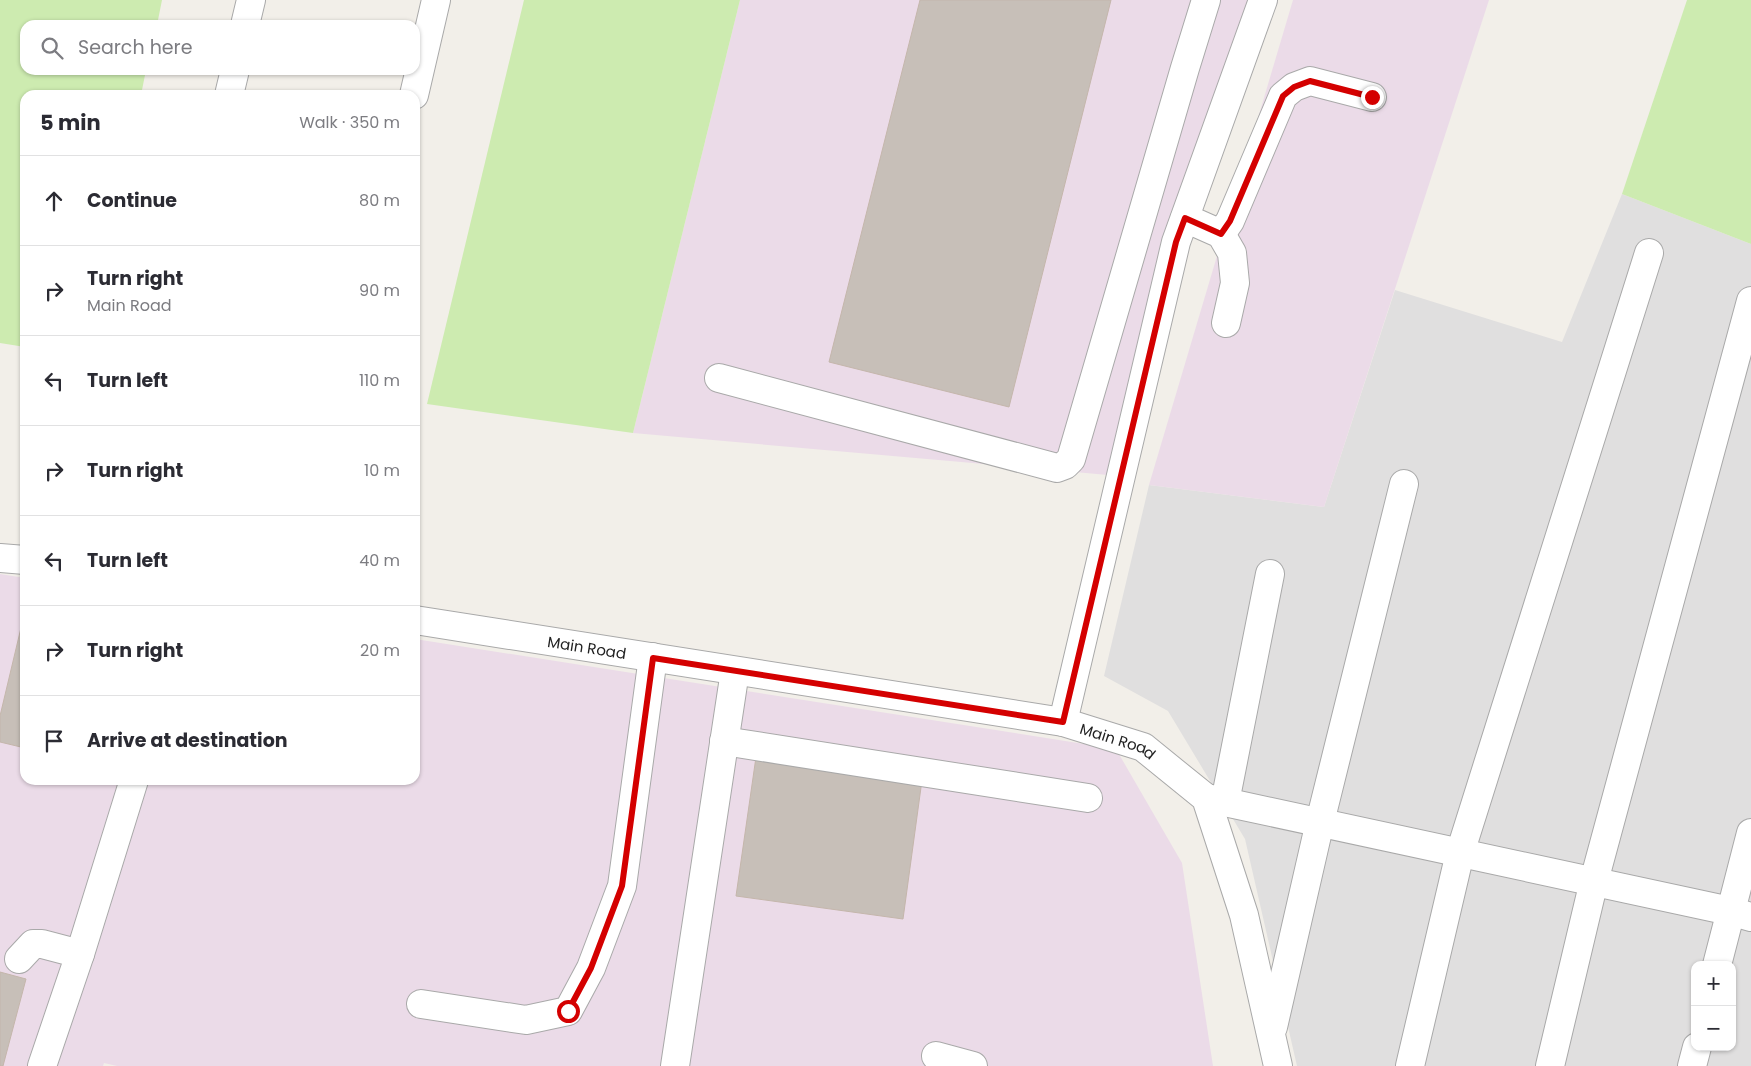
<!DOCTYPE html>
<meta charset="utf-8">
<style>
:root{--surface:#fff;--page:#f7f7f7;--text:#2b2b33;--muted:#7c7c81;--line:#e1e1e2}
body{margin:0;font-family:Poppins,sans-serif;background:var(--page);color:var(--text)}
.controls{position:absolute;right:15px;bottom:15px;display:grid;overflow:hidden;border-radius:10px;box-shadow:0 1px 4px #0004}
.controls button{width:45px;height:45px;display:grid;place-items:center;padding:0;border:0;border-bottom:1px solid var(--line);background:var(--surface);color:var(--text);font:25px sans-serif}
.stop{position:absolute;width:15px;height:15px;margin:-11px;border:4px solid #d40000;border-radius:50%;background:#fff}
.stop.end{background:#d40000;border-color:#fff;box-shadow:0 1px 5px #0008}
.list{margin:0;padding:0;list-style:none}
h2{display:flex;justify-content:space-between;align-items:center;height:65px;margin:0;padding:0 20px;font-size:21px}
h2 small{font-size:16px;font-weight:400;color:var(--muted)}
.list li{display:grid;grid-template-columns:32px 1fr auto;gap:15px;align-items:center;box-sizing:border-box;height:90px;padding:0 20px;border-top:1px solid var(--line)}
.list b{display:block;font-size:19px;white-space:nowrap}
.list p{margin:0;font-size:16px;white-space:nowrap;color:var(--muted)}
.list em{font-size:16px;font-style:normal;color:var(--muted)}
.icon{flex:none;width:28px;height:28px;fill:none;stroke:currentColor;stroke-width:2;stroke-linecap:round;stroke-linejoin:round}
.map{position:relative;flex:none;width:1751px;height:1066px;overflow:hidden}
.search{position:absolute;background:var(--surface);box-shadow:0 1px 4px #0004;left:20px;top:20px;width:400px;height:55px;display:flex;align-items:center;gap:12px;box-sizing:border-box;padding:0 18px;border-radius:15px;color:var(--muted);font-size:19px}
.panel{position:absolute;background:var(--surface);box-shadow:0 1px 4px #0004;left:20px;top:90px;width:400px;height:695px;border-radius:15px}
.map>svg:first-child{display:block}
.residential{fill:#e0dfdf;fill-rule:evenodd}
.industrial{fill:#ebdbe8}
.grass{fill:#cdebb0}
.building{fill:#c7bfb8;stroke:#c4b6ab}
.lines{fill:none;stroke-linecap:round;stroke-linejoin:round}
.minor-casing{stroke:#a9a9a9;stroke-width:30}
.minor{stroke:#fff;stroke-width:28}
.route{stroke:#d40000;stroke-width:6}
.labels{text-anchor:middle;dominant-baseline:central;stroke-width:4;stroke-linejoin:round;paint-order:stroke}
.street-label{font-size:15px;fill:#222;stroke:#fff}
</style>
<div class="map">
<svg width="1751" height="1066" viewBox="0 0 1751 1066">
<rect width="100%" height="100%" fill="#f2efe9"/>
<path class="residential" d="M1622,194L1751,244V1066H1297L1245,839L1168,711L1104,676L1149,485L1324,507L1395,290L1562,342ZM1695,965H1732V1047H1695Z"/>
<g class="industrial">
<path d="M740,0H1249L1108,475L633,433Z"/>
<path d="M1293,0H1489L1324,507L1149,485Z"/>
<path d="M0,574L25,578V780H415V639L1116,749L1182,863L1213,1066H117L104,1063L103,1066H0Z"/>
</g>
<g class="grass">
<path d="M0,0H162L157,25H25V70H146L141,95H25V347L0,343Z"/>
<path d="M524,0H740L633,433L427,404Z"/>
<path d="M1687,0H1751V244L1622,194Z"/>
</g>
<g class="building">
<path d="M920,0H1111L1009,407L829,362Z"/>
<path d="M25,611V748L0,742V716Z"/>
<path d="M756,757L922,780L903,919L736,896Z"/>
<path d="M0,972L26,979L3,1066H0Z"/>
</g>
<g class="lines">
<defs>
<g id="minor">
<path d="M245,25L251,0"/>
<path d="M229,95L235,70"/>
<path d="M414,95L436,0"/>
<path d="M1185,218L1221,234L1232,253L1235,283L1226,323"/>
<path d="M1221,234L1230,221L1283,96L1294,87L1310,81L1372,97"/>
<path d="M719,378L1057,468L1065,465L1071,459L1185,68L1206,0"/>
<path d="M0,558L25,560"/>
<path id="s1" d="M415,620L1063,722L1143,747L1206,798L1244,915L1278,1066"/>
<path d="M1063,722L1176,242L1263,0"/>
<path d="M724,741L1088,798"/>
<path d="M1206,798L1730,911L1751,917"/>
<path d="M1225,802L1270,574"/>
<path d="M19,959L33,944H42L80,954"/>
<path d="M1717,965L1751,833"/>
<path d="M421,1004L526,1020L568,1011L591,968L622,886L653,657"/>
<path d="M1273,1027L1320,822L1404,484"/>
<path d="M936,1056L973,1066"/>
<path d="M42,1066L80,954L134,780"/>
<path d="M675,1066L735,671"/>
<path d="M1410,1066L1460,853L1649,253"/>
<path d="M1550,1066L1594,881L1751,301"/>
<path d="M1692,1066L1697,1047"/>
</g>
</defs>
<use href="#minor" class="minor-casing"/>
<use href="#minor" class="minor"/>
</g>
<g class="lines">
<path class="route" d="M568,1011L591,968L622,886L653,658L1063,722L1176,242L1185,218L1221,234L1230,221L1283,96L1294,87L1310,81L1372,97"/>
</g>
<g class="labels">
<g class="street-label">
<text stroke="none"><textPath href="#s1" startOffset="174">Main Road</textPath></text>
<text stroke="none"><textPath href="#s1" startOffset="714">Main Road</textPath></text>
</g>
</g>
</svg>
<div class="controls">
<button>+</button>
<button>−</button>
</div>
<div class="stop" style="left:568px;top:1011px"></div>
<div class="stop end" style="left:1372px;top:97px"></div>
<div class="search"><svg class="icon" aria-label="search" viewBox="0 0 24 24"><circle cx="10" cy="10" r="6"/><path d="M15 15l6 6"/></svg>Search here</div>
<section class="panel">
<h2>5 min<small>Walk · 350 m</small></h2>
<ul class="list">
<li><svg class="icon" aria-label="ahead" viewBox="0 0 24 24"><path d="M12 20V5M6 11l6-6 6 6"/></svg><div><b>Continue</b></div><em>80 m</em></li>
<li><svg class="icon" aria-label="right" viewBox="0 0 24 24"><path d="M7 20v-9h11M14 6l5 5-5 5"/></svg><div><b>Turn right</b><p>Main Road</p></div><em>90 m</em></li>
<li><svg class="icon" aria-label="left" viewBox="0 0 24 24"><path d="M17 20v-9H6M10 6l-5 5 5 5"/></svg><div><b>Turn left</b></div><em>110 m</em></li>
<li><svg class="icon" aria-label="right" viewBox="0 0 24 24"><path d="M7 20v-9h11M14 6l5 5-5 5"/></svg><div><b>Turn right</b></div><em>10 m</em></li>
<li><svg class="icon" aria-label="left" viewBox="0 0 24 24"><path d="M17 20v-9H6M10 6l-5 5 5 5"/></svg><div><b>Turn left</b></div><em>40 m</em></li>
<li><svg class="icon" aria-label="right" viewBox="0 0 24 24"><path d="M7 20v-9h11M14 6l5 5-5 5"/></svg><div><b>Turn right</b></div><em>20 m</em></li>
<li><svg class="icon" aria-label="arrive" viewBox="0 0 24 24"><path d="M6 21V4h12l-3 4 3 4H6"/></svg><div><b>Arrive at destination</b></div></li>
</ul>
</section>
</div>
